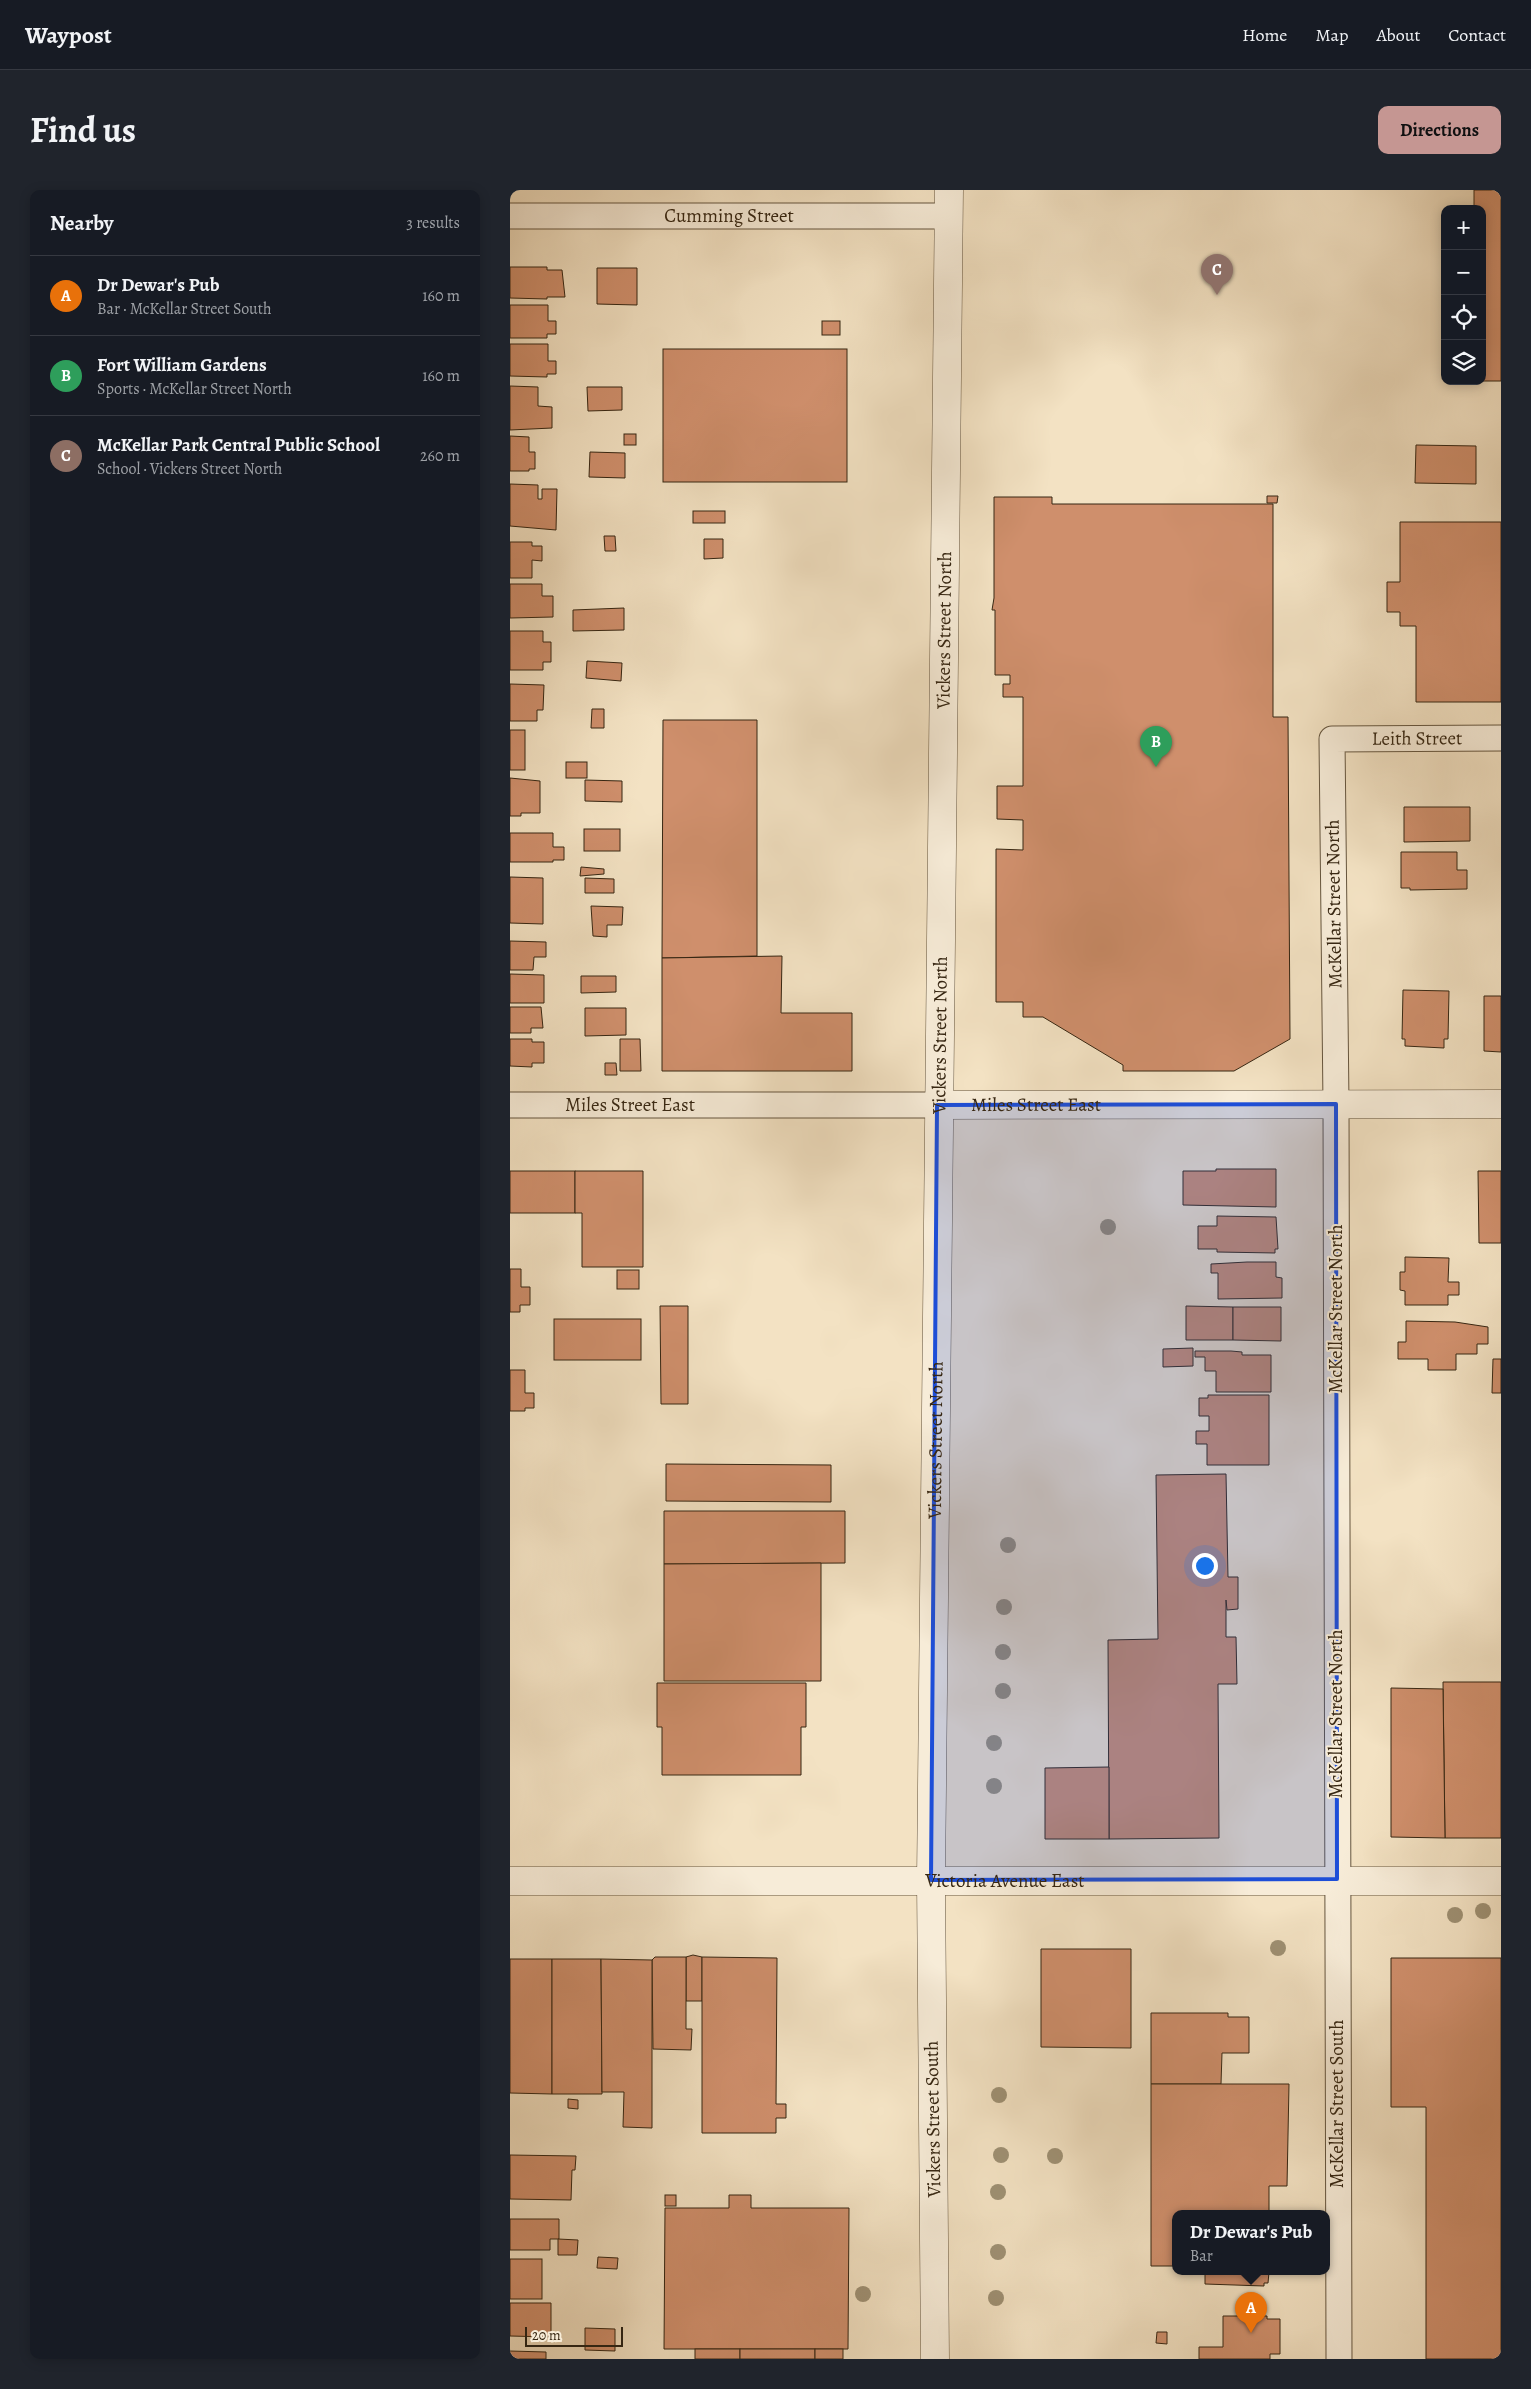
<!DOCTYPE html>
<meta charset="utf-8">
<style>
:root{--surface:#171b24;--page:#20242c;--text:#f1f3f6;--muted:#9ea1a6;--line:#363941;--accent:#c59692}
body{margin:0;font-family:Alegreya,serif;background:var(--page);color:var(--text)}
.controls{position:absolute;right:15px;top:15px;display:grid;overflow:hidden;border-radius:10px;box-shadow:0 2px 12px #0003}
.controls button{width:45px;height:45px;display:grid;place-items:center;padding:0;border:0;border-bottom:1px solid var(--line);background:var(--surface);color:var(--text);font:25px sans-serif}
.scale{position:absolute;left:15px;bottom:12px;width:98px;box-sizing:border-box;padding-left:5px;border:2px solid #362612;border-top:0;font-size:14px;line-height:18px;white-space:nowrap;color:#362612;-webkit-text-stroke:4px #f7ecd8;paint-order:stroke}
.you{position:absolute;left:694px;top:1375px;width:18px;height:18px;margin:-12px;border:4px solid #fff;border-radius:50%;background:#1a73e8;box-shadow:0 0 0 8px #1a73e833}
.badge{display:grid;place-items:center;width:32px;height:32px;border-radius:50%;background:var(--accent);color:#fff;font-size:16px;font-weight:700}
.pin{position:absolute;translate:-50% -41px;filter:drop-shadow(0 1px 2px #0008)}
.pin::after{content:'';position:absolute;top:26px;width:18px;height:15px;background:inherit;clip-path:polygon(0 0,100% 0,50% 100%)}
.popup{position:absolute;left:662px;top:2020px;width:158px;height:65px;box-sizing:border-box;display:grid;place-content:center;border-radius:10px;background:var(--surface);filter:drop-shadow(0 1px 4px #0005);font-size:16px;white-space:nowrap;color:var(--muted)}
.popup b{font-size:19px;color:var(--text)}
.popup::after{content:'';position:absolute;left:50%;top:100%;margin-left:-10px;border:10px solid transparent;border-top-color:var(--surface)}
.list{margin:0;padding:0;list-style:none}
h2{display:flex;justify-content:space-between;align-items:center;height:65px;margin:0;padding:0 20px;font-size:21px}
h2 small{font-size:16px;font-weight:400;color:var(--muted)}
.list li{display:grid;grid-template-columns:32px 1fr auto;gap:15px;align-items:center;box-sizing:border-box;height:80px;padding:0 20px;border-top:1px solid var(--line)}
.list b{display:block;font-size:19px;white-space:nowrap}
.list p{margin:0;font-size:16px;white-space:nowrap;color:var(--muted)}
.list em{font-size:16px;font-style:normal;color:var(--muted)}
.icon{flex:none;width:28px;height:28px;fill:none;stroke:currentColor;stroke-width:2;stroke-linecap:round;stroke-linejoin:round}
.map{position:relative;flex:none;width:991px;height:2169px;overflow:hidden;border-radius:10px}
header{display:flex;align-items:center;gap:30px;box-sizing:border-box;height:70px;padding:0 25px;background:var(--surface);border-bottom:1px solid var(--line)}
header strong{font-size:24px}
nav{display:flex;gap:28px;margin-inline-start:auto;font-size:18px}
.intro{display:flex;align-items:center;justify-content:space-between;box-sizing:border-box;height:120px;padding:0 30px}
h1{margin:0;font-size:35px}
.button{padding:12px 22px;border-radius:10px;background:var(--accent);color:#111;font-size:18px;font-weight:700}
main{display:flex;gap:30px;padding:0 30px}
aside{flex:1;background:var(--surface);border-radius:10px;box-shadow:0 2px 12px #0003}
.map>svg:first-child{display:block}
.building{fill:#cf8f6c;stroke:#362612}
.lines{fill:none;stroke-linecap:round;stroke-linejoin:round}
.minor-casing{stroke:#65553e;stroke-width:27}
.tertiary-casing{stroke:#65553e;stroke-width:29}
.minor{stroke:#f7ecd8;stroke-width:25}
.tertiary{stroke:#f7ecd8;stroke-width:28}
.tree{fill:#9e9073}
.marked{fill:#1d4ed8;fill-opacity:0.2;stroke:#1d4ed8;stroke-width:4;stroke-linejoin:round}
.labels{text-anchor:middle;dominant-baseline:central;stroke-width:4;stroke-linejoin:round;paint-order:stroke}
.street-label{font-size:19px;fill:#362612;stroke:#f7ecd8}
</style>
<header>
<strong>Waypost</strong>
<nav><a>Home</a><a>Map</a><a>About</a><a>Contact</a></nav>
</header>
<div class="intro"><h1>Find us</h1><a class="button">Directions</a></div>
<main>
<aside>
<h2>Nearby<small>3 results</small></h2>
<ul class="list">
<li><span class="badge" style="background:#e8710a">A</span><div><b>Dr Dewar's Pub</b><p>Bar · McKellar Street South</p></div><em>160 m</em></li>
<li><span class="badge" style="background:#2e9e5b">B</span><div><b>Fort William Gardens</b><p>Sports · McKellar Street North</p></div><em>160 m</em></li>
<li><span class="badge" style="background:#8d6e63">C</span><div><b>McKellar Park Central Public School</b><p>School · Vickers Street North</p></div><em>260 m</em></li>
</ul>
</aside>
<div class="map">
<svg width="991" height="2169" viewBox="0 0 991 2169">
<rect width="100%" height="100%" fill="#f3e2c3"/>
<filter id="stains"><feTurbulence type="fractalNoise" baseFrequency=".004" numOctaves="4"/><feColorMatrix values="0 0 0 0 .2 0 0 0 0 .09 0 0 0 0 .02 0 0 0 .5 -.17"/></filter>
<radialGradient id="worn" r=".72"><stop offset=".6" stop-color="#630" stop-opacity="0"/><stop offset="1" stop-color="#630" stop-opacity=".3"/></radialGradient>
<g class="building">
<path d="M964,0H991V191H964H972V19H964Z"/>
<path d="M0,77H37V80H52L55,107H37V109L0,108Z"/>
<path d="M87,78H127V115L87,114Z"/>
<path d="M0,115H38V131H46V144H37V148H0Z"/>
<rect x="312" y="131" width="18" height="14"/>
<path d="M0,154H38V171H46V184H37V187L0,186Z"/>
<rect x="153" y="159" width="184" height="133"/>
<path d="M0,196L28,197V216L42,217V238L0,240Z"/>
<path d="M77,197H112V220L78,221Z"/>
<rect x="114" y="244" width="12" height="11"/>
<path d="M0,246L19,247V262H25V279H19V281H0Z"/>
<path d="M906,255L966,256V294L905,293Z"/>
<path d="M80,262L115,263V288L79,287Z"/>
<path d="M0,294L28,295V309H32V299H47L46,340L0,336Z"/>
<path d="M757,306H768L767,313H757Z"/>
<path d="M484,307H542V314H763V527H778L780,849L724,881H613V875L533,827H513V812H486V659L513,660V630L487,629V596H513V507H493V494H500V485H485V420H482L484,408Z"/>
<rect x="183" y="321" width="32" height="12"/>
<path d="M890,332H991V512H906V436H890V422H877V392H890Z"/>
<path d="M94,346H105L106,361H95Z"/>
<path d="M194,349H213V368L194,369Z"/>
<path d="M0,352H22V356H32V371L22,370V388H0Z"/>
<path d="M0,394H32V406H43V427L0,428Z"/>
<path d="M114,418V440L63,441V420Z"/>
<path d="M0,441H33V452H41V472H33V480H0Z"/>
<path d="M77,471L112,473L111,491L76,488Z"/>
<path d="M0,494L34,495L33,520H27V531H0Z"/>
<path d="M82,519H94V538H81Z"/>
<path d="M153,530H247V766L152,768Z"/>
<rect x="0" y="540" width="15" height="40"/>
<rect x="56" y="572" width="21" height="16"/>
<path d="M0,588L30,591V623H11V626H0Z"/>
<path d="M75,590L112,591V612L75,611Z"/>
<path d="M894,617H960V651L894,652Z"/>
<rect x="74" y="639" width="36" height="22"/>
<path d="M0,643H43V657H54V670H43V672H0Z"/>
<path d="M891,662H947V680H957V699L900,700V698H891Z"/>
<path d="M71,677L94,679V684L70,686Z"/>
<path d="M0,687L33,688V734L0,733Z"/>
<path d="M75,688L104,689V703H75Z"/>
<path d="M81,716L113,717L112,735H97V747L83,746Z"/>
<path d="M0,751L36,752V767H24L23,780H0Z"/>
<path d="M272,766L271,823H342V881H152V768Z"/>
<path d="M0,784L34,785V813H0Z"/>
<path d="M71,786H106V802L71,803Z"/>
<path d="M893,800L939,801L938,849H934V858L895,856V849H892Z"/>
<path d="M974,806H991V862L974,861Z"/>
<path d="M0,817H31L33,838H21V843H0Z"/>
<path d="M75,818H116V845L75,846Z"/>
<path d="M0,849H22V852H34V873H22V877L0,876Z"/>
<path d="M110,849H130L131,881H110Z"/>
<path d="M95,873H106L107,885H95Z"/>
<path d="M706,979H766V1017L673,1015V981H706Z"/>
<rect x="0" y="981" width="65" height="42"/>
<path d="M65,981H133V1077H72V1023H65Z"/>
<path d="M968,981H991V1053H969Z"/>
<path d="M707,1026L766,1027L768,1059H765V1063L707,1062V1059H688V1036H707Z"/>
<path d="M895,1067L939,1068L938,1092H949V1105H938V1115H895V1101L890,1100V1082H895Z"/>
<path d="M737,1072H766V1087L772,1088V1108L708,1109V1083H701V1074Z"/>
<path d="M0,1079H11V1097H20V1115H10V1122H0Z"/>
<rect x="107" y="1080" width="22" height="19"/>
<path d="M150,1116H178V1214H151Z"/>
<path d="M676,1116L723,1117V1150H676Z"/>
<path d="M723,1117H771V1151L723,1150Z"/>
<rect x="44" y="1129" width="87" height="41"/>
<path d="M896,1131L945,1132L978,1137V1154H967V1164H946V1180H918V1169H888V1152H896Z"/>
<path d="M683,1158V1176L653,1177V1159Z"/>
<path d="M685,1161H721L732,1162V1165H761V1202H706V1181H695V1167H685Z"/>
<path d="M983,1169H991V1203H982Z"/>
<path d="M0,1180H15V1203H24V1218H15V1221H0Z"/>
<path d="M698,1205H759V1275H697V1254H686V1241H699V1226H689V1208H698Z"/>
<path d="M156,1274L321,1275V1312L156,1311Z"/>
<path d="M716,1284L718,1387H728V1419L717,1420L716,1410V1447H726L727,1494H708L709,1648L599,1649L598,1450L648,1449L646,1285Z"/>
<path d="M154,1321H335V1373L154,1374Z"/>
<path d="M311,1373V1491H154V1374Z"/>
<path d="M933,1492H991V1648H935Z"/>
<path d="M147,1493H296V1537H291V1585H152V1537H147Z"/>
<path d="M881,1498L933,1499L935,1648L881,1647Z"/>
<path d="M599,1577V1649H535V1578Z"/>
<path d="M531,1759H621V1858L531,1857Z"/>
<path d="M183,1765L192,1767V1811H176V1767Z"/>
<path d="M145,1767H176V1839H182L181,1860L143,1859L142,1770Z"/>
<path d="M192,1767L267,1768L266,1914H276V1928H266V1943H192Z"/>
<path d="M881,1768H991V2169H916V1917H881Z"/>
<path d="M0,1769H42V1904L0,1903Z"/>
<path d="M42,1769H91L92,1904H42Z"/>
<path d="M91,1769L142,1770V1938L113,1937L114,1902H92Z"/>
<path d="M641,1823H718V1827H739V1863H712L711,1894H641Z"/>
<path d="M641,1894H779L777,1996H759V2024H666V2076H641Z"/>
<path d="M58,1909L68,1910V1919L58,1918Z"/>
<path d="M0,1965L66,1966L65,1980H62L61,2010L0,2009Z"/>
<rect x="155" y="2005" width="11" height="11"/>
<path d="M219,2005H241V2018H339L338,2159H154L155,2018H219Z"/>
<path d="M0,2029H49V2049H40V2060H0Z"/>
<path d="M48,2049L68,2050L67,2065H48Z"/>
<path d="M88,2067L108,2068L107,2079L87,2078Z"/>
<rect x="0" y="2069" width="32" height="40"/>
<path d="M695,2082H759L758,2093H754V2096L695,2094Z"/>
<path d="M0,2113H41V2147L0,2146Z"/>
<path d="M713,2126H757V2129H770V2164H760V2169H689V2157H713Z"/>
<path d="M75,2138L105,2139V2161L75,2160Z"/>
<path d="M647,2142H657V2154L646,2153Z"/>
<rect x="185" y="2159" width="45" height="10"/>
<rect x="230" y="2159" width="75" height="10"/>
<rect x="305" y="2159" width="28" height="10"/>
<path d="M0,2161L36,2162V2169H0Z"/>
</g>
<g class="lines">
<defs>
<g id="minor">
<path id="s1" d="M0,26H439"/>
<path id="s2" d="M0,915H427"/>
<path id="s3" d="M829,2169L826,914L822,549L991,548"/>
</g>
<g id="tertiary">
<path id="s4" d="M427,915L991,914"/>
<path id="s5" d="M0,1691H991"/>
<path id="s6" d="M425,2169L421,1690L439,0"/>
</g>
</defs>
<use href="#minor" class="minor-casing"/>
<use href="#tertiary" class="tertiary-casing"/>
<use href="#minor" class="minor"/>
<use href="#tertiary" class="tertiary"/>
</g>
<g class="tree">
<circle cx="598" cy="1037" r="8"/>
<circle cx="498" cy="1355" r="8"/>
<circle cx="494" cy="1417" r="8"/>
<circle cx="493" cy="1462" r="8"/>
<circle cx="493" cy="1501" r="8"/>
<circle cx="484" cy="1553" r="8"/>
<circle cx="484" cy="1596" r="8"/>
<circle cx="973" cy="1721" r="8"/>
<circle cx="945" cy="1725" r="8"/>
<circle cx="768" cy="1758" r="8"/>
<circle cx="489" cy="1905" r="8"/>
<circle cx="491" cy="1965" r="8"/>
<circle cx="545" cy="1966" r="8"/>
<circle cx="488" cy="2002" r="8"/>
<circle cx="488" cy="2062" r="8"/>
<circle cx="353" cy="2104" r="8"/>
<circle cx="486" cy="2108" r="8"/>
</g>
<path class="marked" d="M826,914L827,1689L421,1690L427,915Z"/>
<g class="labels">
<g class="street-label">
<text stroke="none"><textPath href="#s1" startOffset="219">Cumming Street</textPath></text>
<text stroke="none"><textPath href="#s6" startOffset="1729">Vickers Street North</textPath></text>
<text stroke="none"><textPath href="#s3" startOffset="1705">Leith Street</textPath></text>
<text transform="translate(824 714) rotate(-91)">McKellar Street North</text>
<text stroke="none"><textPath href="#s6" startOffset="1324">Vickers Street North</textPath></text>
<text stroke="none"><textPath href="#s2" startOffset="120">Miles Street East</textPath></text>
<text stroke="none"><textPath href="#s4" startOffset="99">Miles Street East</textPath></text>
<text transform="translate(826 1119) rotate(-90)">McKellar Street North</text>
<text stroke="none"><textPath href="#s6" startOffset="919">Vickers Street North</textPath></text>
<text transform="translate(826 1524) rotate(-90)">McKellar Street North</text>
<text stroke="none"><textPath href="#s5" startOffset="495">Victoria Avenue East</textPath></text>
<text transform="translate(827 1914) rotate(-90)">McKellar Street South</text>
<text transform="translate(423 1929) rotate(-91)">Vickers Street South</text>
</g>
</g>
<rect width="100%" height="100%" filter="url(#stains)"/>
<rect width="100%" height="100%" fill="url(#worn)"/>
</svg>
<div class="controls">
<button>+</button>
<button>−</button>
<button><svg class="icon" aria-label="locate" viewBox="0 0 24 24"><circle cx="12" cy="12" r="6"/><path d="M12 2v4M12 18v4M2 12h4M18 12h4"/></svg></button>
<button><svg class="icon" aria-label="layers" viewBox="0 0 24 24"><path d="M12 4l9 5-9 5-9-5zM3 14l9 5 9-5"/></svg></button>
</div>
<div class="scale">20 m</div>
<div class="you"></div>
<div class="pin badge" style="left:741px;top:2143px;background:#e8710a">A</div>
<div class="popup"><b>Dr Dewar's Pub</b>Bar</div>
<div class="pin badge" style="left:646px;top:577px;background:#2e9e5b">B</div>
<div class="pin badge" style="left:707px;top:105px;background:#8d6e63">C</div>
</div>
</main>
